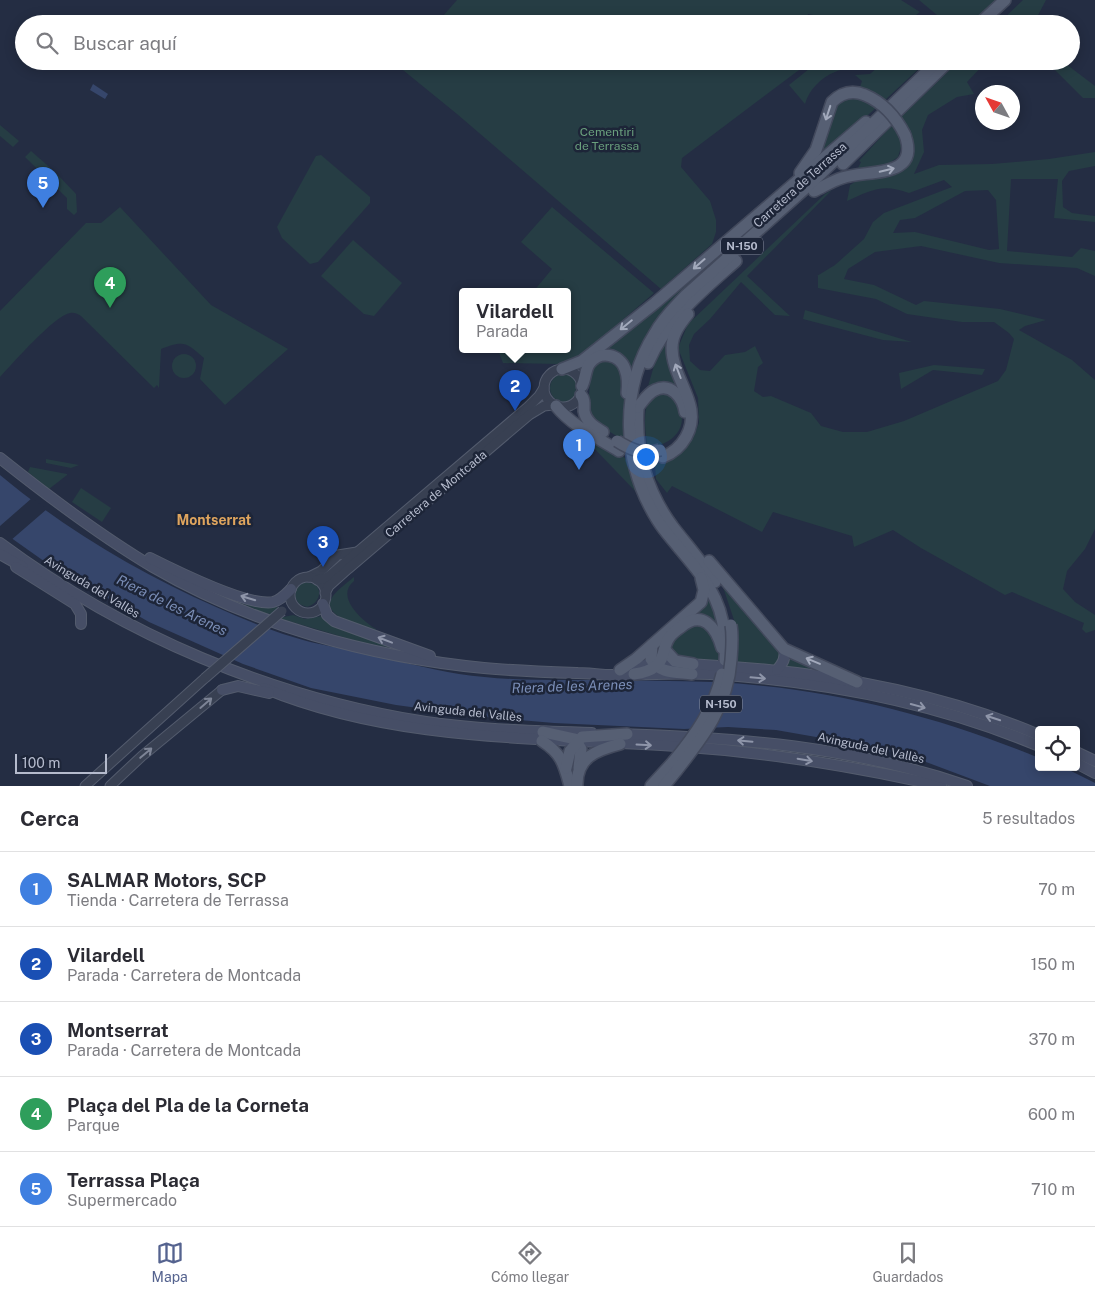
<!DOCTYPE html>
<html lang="es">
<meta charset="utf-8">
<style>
:root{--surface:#fff;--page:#f2f2f3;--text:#2b2b33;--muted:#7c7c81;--line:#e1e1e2;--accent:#55638f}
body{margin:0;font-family:"Public Sans",sans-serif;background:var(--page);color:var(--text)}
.controls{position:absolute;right:15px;bottom:15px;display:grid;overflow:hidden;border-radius:5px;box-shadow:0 2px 12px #0003}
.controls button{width:45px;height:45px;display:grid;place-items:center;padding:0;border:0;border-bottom:1px solid var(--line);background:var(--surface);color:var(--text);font:25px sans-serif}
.compass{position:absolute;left:975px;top:85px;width:45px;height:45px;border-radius:50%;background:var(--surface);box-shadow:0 2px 12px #0003;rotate:310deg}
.scale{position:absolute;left:15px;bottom:12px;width:92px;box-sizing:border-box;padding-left:5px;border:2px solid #b5bbcd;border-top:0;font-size:14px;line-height:18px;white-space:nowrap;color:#b5bbcd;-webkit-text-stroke:4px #1d2538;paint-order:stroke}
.you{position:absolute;left:645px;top:456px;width:18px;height:18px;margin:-12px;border:4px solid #fff;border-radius:50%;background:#1a73e8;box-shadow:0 0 0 8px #1a73e833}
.badge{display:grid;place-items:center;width:32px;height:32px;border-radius:50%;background:var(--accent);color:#fff;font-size:16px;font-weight:700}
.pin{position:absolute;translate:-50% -41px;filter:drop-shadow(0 1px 2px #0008)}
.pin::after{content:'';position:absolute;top:26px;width:18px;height:15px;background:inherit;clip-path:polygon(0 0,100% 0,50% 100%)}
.popup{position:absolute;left:459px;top:288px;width:112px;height:65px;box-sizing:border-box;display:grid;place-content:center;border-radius:5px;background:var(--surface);filter:drop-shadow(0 1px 4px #0005);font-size:16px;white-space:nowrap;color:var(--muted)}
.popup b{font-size:19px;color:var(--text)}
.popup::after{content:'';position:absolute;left:50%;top:100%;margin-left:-10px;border:10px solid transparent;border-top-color:var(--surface)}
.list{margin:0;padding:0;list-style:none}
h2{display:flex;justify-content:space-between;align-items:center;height:65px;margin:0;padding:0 20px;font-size:21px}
h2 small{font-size:16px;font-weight:400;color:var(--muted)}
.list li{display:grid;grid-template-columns:32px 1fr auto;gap:15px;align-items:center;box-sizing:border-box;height:75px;padding:0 20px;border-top:1px solid var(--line)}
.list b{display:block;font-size:19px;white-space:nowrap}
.list p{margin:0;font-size:16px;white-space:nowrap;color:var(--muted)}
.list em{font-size:16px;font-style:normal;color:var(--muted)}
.icon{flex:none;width:28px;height:28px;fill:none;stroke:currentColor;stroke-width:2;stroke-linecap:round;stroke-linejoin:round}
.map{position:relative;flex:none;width:1095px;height:786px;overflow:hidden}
.search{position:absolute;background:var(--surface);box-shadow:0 2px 12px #0003;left:15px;right:15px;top:15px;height:55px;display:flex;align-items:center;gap:12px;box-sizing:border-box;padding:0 18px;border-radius:28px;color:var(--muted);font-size:19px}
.sheet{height:440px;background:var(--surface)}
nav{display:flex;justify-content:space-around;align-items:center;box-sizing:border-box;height:70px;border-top:1px solid var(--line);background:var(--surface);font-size:14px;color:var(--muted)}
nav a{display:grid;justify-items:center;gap:2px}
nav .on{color:var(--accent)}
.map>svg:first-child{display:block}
.green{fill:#263d44;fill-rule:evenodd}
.water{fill:#36466b}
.pier{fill:#242d43}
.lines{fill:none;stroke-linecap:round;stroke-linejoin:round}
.tertiary-casing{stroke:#535b6d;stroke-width:11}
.secondary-casing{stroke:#535b6d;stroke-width:12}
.primary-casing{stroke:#42495c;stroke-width:14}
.tertiary{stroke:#384052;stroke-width:9}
.secondary{stroke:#464e66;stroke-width:10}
.primary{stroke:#565f73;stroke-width:11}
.tertiary-bridge-casing{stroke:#535b6d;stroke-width:11;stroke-linecap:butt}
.primary-bridge-casing{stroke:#42495c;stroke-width:14;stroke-linecap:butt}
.tertiary-bridge{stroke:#384052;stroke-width:9}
.primary-bridge{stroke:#565f73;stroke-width:11}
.oneway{stroke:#a2a9bb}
.oneway2{stroke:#8e95a9}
.oneway3{stroke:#7d8496}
.labels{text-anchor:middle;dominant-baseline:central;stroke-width:5;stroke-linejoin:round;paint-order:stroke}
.shield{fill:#1d2538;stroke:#878ea0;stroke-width:1}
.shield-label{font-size:11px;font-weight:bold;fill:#b5bbcd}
.park-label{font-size:12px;fill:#6aa07d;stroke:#1d2538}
.street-label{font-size:12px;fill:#b5bbcd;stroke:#1d2538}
.neighbourhood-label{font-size:14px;font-weight:bold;fill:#dfa55e;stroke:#1d2538}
.water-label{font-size:14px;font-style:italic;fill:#7a8db6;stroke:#1d2538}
</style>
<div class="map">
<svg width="1095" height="786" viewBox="0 0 1095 786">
<rect width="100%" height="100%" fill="#242d43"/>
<g class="green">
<path d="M457,0H901L920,12L904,24H860L808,14L807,17L810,21L813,18L844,24H436Z"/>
<path d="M919,0H997L970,24H927L937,15Z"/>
<path d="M1023,0H1046L1035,21V24H998Z"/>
<path d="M403,61H811L682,158L681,167L710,201L716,220V232L712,244L661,289L457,114L398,66Z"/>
<path d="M819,61H851L855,67C848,69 841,69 835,72C821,77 809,90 805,104L789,85Z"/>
<path d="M885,61H927L885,100L866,89L860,87L862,81L855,75L870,74Z"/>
<path d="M959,61H987L967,82L974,94L957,97L928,115L922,130L924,152L914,174L939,165L992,164L1049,159L1095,152V166L1069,171L1062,181L1063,207L1072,213L1095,216V222L1054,218L1058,179H1011L1007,251L1072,257L1081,248L1095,251V276L1077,268L999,263L921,246L875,252L848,269L844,279L874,285L916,305L924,301L1000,309L1046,320L1025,326L1019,330L1072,360L1095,380V529L1085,549L1067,571L1063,589L1075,602L1095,615V630L1086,633L1082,629L1084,623L1012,592L1005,595L921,548L893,530L854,547L852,536L773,512L762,532L672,486L667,493L656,479L655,465L679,453L693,438L699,423L698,398L678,348L688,324L825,194L832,190L747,276L790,316L775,315L741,282L710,319L694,334L689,345L690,361L700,370L710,371L725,355L745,352L755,346L763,363L758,367L754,391L763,397L771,396L811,413L821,426L843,432H867L904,421L998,381L1006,370L1014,339L1009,333L994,322H962L907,314L876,299L818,288V276H817L835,265L864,239L873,222L884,213L952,187L944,180L909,193C883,183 871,190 847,201L850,185C862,176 873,179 887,177C904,175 916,158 913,141C911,132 906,124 901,117ZM988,190L996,200L999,249L989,250L915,232L893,233L900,220L915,218L965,191Z"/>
<path d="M1046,61H1062L1095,86V98H1083Z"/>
<path d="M847,98C859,97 867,102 877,107L818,159L823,150L835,108L841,102Z"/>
<path d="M893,124L902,144L898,157L887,165L858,168L861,162L859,161Z"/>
<path d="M0,125L19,141L13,147L0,136Z"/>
<path d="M839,149L763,221L631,374L602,352Z"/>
<path d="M31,151L55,172L76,194L77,212L74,215L67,209V198L25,157Z"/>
<path d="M321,155L370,197V203L318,262L310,264L282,238L277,227L316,156Z"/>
<path d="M120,207L211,305L288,349L225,405L200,379L204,358C186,342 184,340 161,349L159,388L157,385L154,388L81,316C78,314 74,312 70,313C54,316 13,363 0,377V311L86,223H101Z"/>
<path d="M552,207L654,293L583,354L558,364L503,363L498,350H568V292H533L552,269L521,242Z"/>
<path d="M353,240L402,283L374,316L364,314L321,276Z"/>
<path d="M805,310L912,342L883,340L803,319Z"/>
<path d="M670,335L684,397L647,390L655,362Z"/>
<circle cx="184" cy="366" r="12"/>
<path d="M603,359L619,365L624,393L625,441L595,423L588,408L591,369Z"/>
<path d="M934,365L985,369L982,375L933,370L901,389L899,373Z"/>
<circle cx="564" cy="388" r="14"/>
<path d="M657,393L673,394C676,401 681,409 682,416C683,437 664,445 648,449C646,438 642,412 649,401C650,398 654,395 657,393Z"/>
<path d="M566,419L628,460L639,493L638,494Z"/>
<path d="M46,459L79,465L71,468L46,463Z"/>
<path d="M30,467L67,474V475L49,489L28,472Z"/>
<path d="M81,488L111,508L102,522L72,502Z"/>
<path d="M354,577V581C335,596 361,620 376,629L375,631C362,626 318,616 333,596C338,589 347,583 354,577Z"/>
<path d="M304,582L315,584C324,593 317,604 307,607L299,604L295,597L297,587Z"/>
<path d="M202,586L277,604V609L271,614L264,613Z"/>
<path d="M723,587L779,651L780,655L775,665L736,662L735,623Z"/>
<path d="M708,591L721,628L689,617Z"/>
<path d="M293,615L305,619L322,616L409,652L353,640L279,618Z"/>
<path d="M695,624L708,628L720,651V661L680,659L671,651L670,647L673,639Z"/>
<path d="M787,654L831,673L783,667Z"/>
</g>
<g class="water">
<path d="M93,84L108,94L105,99L90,90Z"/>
<path d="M0,475C65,529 139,573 216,607C241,618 266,629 293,637C317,645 343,648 368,654C398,661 429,669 459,674C505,681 551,680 597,680C636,680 674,681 713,682C824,687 936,715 1039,758V767H1063L1095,783V786H990L910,756L856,744L776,730L728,727L684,729L554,723L485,717L396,705L311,688L243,664L149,622L48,564L0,530Z"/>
</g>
<path class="pier" d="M32,498L47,509L10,541L0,533V526Z"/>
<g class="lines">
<defs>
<g id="tertiary">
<circle cx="563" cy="388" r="19"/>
<path d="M309,577L321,571L338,555L357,552"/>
<circle cx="308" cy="595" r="18"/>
<path d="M317,580L326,578L334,572L528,407L539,396L544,388"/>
<path d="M325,593L329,586L348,569L529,415L544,406L553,405"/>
<path d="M85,786L205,678"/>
<path d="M110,786L142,756L222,690"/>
</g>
<g id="secondary">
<path d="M0,458C49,497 99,535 153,567C253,625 370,657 484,668C515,671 547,672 578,673C587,673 596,674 605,675C640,675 676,672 711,674C822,681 935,702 1039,746"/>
<path d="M0,543C124,635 272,698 426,722C480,730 536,731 592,733"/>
<path d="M0,554L23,567"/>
<path d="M150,558C174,570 249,607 273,602C281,600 286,594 291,589"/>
<path d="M16,567L75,604L81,614V624"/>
<path d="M323,604L327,615L334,621L430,656"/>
<path d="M622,669C657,661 696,664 732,667C836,674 942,694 1039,735"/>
<path d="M777,670C783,663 786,658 784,649"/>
<path d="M264,688C394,742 537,737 676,746C765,752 854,766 941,786"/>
<path d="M222,690L238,686L269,693"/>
<path d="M619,734C739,738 852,746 967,786"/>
<path d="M1076,752L1095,761"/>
<path d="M1076,763L1095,773"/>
</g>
<g id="primary">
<path d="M979,24L1005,0"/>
<path d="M843,164L949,61"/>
<path d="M800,173L816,150L832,102C842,92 853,90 865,95"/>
<path d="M814,191C823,187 832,181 842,178C866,169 921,180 905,135"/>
<path d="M648,363C668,318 701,292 736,261"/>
<path d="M562,369L582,361L655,303L866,122"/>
<path d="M582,386C586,378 585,369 590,363C600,350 620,354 625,369C628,377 628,385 627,393"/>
<path d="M581,395C585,400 584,404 584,411C586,422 595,427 603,432"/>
<path d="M556,406C572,426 598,438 619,451"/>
<path d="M638,407C635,451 647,492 673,527C687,545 702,562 715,582"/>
<path d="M638,407C643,401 648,393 655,390C671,382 683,398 685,412"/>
<path d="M663,457C673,453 681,446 686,437C704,405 672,380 672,348C672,334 680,324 688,314"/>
<path d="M709,561L784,649L857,682"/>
<path d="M652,645L651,659C659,674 677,672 692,674"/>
<path d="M665,650L675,661L693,664"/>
<path d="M725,660C728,608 711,586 679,548C672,539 664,531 658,521C622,464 619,390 655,333C663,318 675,307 686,295L809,185L938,61"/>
<path d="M620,670L636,659L701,602L704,590L701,578"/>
<path d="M634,674C642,673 650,671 656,666C665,659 663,646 669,638C672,633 677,630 681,627C702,609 716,627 722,648"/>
<path d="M543,732L575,739L581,749L579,768"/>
<path d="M542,741C562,754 564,764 570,786"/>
<path d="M566,768L570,751L582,737L627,734"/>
<path d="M577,786C576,757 597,750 620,744"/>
<path d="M651,786L673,762"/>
<path d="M664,786L677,770"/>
</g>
</defs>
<use href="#tertiary" class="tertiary-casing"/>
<use href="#secondary" class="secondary-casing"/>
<use href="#primary" class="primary-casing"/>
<use href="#tertiary" class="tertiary"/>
<use href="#secondary" class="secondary"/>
<use href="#primary" class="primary"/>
<defs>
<path id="tertiary-bridge" d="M205,678L282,611"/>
<g id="primary-bridge">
<path d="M865,95C884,103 896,117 905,135"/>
<path d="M617,441C631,450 644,455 660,450"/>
<path d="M673,762C695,735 714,709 722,674"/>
<path d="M677,770C704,736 728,705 731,660C732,648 733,636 731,625"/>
</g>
</defs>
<use href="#tertiary-bridge" class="tertiary-bridge-casing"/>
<use href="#primary-bridge" class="primary-bridge-casing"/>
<use href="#tertiary-bridge" class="tertiary-bridge"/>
<use href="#primary-bridge" class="primary-bridge"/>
</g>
<defs><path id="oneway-shaft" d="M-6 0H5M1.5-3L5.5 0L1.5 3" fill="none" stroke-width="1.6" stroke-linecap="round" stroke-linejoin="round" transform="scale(1.25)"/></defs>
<g class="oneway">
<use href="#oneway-shaft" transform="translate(828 113) rotate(108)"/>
<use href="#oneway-shaft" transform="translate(887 170) rotate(-13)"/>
<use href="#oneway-shaft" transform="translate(699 264) rotate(139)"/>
<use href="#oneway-shaft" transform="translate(626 325) rotate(141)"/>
<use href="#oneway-shaft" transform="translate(678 371) rotate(-111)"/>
<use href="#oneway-shaft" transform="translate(813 661) rotate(-157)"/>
</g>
<g class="oneway2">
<use href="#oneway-shaft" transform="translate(248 598) rotate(-163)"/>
<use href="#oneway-shaft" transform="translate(385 640) rotate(-159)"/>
<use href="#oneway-shaft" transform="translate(758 678) rotate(5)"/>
<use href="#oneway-shaft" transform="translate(918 706) rotate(15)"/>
<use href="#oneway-shaft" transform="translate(993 718) rotate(-162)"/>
<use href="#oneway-shaft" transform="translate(745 741) rotate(-175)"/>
<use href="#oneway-shaft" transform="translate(644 745) rotate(3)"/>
<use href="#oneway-shaft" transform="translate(805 760) rotate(10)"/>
</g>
<g class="oneway3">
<use href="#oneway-shaft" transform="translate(206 703) rotate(-41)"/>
<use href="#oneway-shaft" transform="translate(146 753) rotate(-40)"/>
</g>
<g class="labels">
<g class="shield">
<rect x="721" y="237.5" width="42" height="17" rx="4"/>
<rect x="700" y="695.5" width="42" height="17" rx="4"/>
</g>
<g class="shield-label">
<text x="742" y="246">N-150</text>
<text x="721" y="704">N-150</text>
</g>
<g class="park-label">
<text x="607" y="132">Cementiri<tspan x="607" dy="14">de Terrassa</tspan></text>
</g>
<g class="street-label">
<text transform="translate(800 185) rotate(-42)">Carretera de Terrassa</text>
<text transform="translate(436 494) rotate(-40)">Carretera de Montcada</text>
<text transform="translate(92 587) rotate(31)">Avinguda del Vallès</text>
<text transform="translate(468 712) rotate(6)">Avinguda del Vallès</text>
<text transform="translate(871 748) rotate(12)">Avinguda del Vallès</text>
</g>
<g class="neighbourhood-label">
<text x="214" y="520">Montserrat</text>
</g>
<g class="water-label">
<text transform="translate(172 605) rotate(26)">Riera de les Arenes</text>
<text transform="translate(572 686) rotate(-2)">Riera de les Arenes</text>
</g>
</g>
</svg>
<div class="controls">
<button><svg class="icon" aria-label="locate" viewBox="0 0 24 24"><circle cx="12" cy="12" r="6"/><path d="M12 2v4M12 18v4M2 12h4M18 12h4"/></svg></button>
</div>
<svg class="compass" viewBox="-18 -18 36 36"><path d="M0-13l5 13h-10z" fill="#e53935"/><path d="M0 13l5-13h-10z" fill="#7c7c81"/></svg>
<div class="scale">100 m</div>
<div class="you"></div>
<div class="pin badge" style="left:579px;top:470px;background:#3f7fe0">1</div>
<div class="pin badge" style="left:515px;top:411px;background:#1a4fb4">2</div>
<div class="popup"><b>Vilardell</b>Parada</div>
<div class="pin badge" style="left:323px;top:567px;background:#1a4fb4">3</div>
<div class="pin badge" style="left:110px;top:308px;background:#2e9e5b">4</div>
<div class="pin badge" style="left:43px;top:208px;background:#3f7fe0">5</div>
<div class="search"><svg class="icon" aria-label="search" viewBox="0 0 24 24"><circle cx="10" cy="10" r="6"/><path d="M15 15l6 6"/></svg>Buscar aquí</div>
</div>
<section class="sheet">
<h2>Cerca<small>5 resultados</small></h2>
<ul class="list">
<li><span class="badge" style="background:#3f7fe0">1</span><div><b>SALMAR Motors, SCP</b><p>Tienda · Carretera de Terrassa</p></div><em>70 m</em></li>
<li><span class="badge" style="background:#1a4fb4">2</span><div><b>Vilardell</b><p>Parada · Carretera de Montcada</p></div><em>150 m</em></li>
<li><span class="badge" style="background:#1a4fb4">3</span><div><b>Montserrat</b><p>Parada · Carretera de Montcada</p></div><em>370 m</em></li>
<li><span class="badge" style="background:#2e9e5b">4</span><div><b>Plaça del Pla de la Corneta</b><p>Parque</p></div><em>600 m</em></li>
<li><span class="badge" style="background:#3f7fe0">5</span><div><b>Terrassa Plaça</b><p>Supermercado</p></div><em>710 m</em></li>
</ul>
</section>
<nav>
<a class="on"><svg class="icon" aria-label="map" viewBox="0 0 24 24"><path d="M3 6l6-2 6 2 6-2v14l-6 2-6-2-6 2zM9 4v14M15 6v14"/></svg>Mapa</a>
<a><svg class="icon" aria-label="directions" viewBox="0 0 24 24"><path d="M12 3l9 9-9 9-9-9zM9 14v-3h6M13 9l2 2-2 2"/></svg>Cómo llegar</a>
<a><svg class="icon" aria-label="saved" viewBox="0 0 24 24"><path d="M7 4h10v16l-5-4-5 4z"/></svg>Guardados</a>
</nav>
